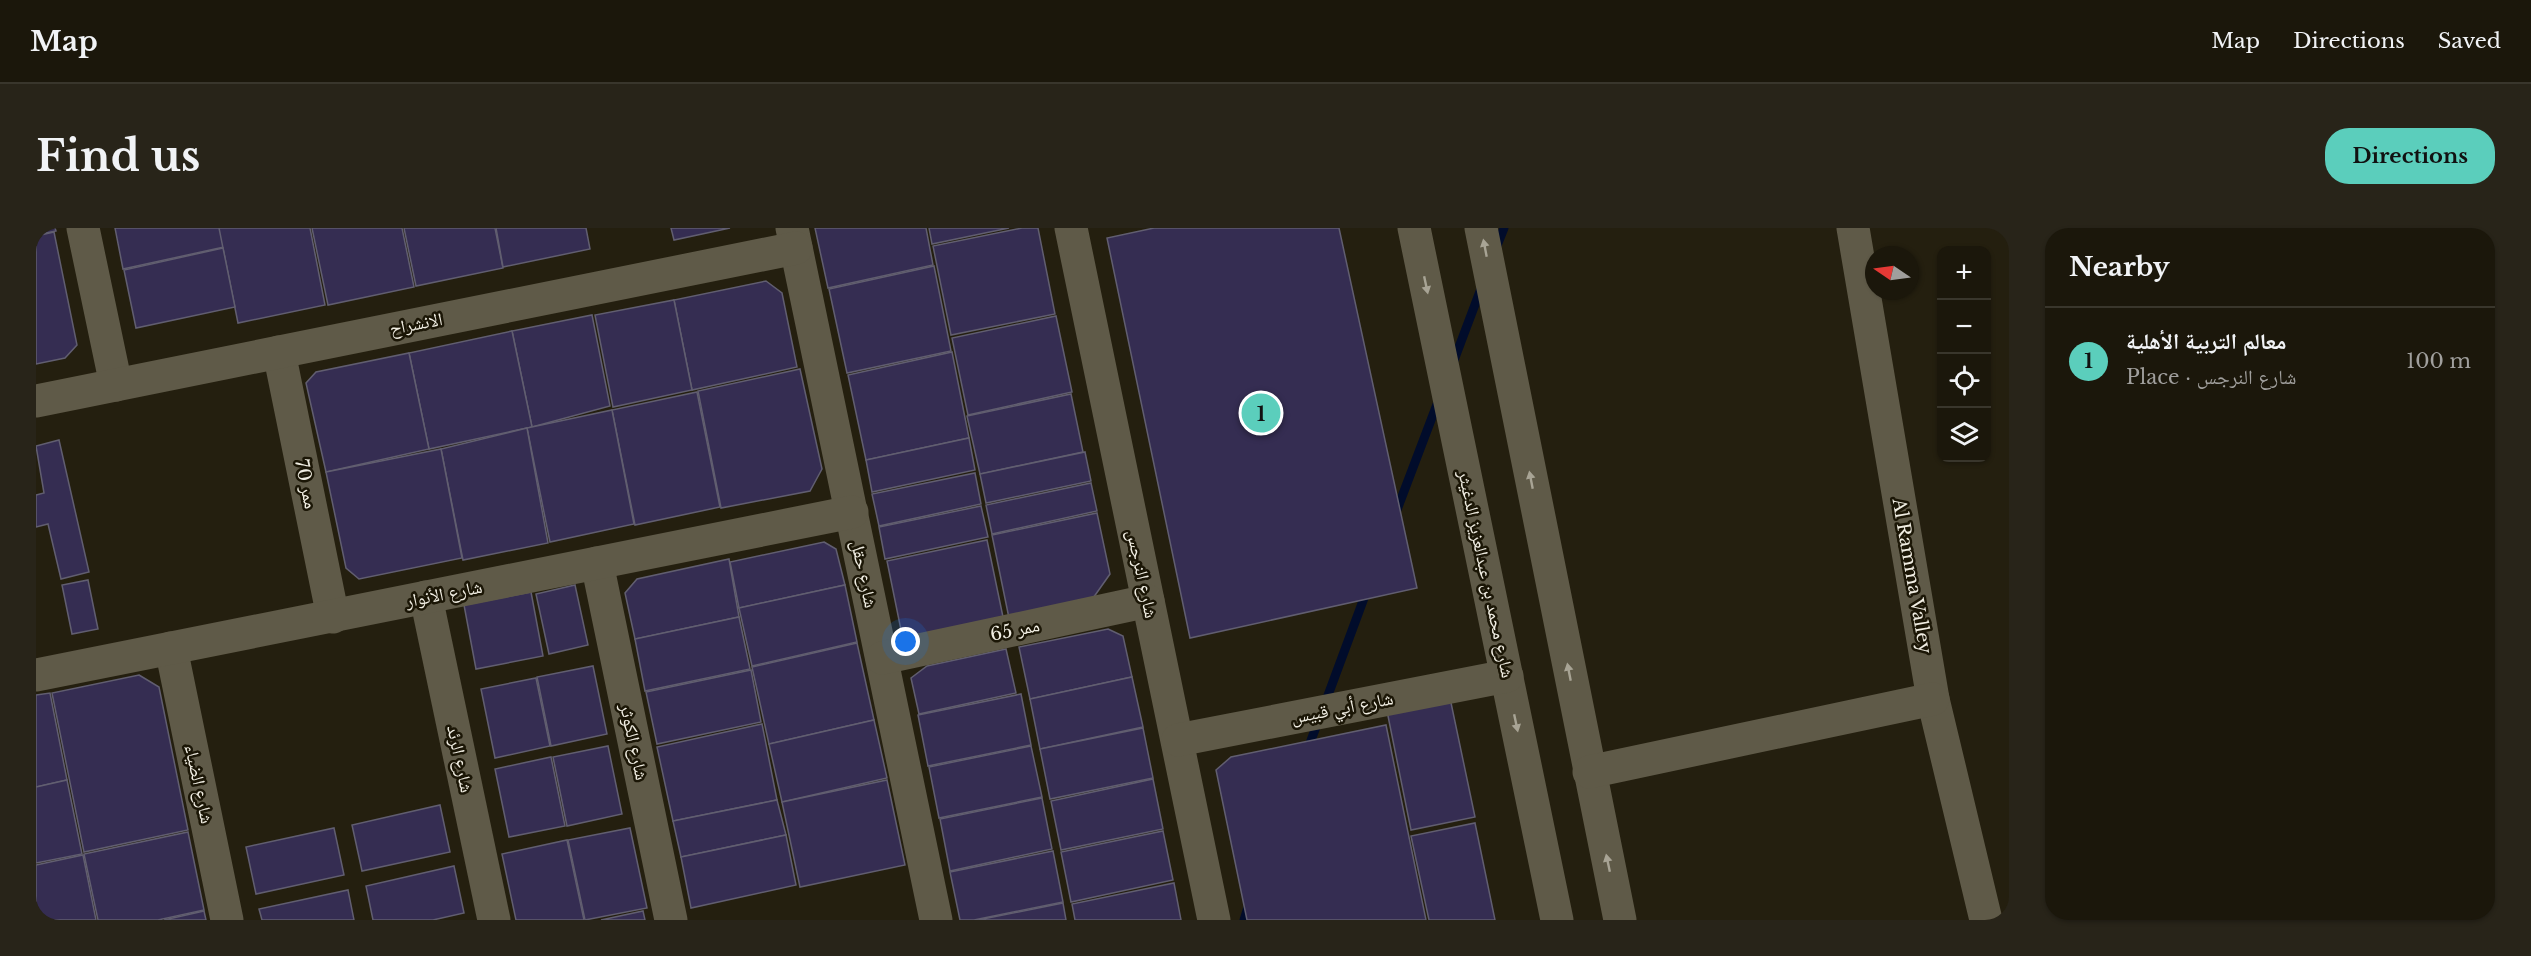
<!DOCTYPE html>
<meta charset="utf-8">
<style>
:root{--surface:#1b170b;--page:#282419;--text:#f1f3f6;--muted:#a09f9d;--line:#39362c;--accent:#5bcebc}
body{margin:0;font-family:"Libre Baskerville","Noto Naskh Arabic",serif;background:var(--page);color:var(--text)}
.controls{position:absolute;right:18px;top:18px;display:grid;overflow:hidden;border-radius:12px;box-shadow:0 2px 4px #0004}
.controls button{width:54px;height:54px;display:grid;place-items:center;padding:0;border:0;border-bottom:2px solid var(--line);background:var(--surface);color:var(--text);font:30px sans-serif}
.compass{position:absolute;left:1829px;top:18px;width:54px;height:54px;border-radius:50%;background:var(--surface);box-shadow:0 2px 4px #0004;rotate:283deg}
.you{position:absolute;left:870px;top:414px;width:21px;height:21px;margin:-15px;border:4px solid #fff;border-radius:50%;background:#1a73e8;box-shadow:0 0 0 9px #1a73e833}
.badge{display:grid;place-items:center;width:39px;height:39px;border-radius:50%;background:var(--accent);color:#111;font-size:20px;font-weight:700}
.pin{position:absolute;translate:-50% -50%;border:3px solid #fff;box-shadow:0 2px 6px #0006}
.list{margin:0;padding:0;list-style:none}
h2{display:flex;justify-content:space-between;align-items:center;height:78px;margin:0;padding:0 24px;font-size:26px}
h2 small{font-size:20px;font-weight:400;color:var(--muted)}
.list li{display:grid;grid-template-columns:39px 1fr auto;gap:18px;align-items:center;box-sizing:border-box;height:108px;padding:0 24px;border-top:2px solid var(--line)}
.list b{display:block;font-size:22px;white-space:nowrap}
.list p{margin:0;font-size:20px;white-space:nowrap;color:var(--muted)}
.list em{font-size:20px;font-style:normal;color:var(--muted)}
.icon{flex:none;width:33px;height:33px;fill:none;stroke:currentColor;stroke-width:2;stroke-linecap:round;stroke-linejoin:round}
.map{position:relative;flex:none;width:1973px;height:692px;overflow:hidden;border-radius:24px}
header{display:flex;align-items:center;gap:36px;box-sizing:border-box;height:84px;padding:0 30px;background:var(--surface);border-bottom:2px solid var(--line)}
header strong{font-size:28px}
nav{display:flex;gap:33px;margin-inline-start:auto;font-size:21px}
.intro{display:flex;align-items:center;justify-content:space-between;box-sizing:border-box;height:144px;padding:0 36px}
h1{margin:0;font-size:42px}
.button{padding:15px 27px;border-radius:24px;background:var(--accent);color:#111;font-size:21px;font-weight:700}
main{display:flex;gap:36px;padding:0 36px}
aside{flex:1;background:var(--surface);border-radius:24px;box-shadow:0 2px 4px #0004}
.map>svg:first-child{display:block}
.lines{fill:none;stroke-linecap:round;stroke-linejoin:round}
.stream{stroke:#010c2b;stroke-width:9}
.building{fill:#352d52;stroke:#615e70;stroke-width:1.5}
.minor{stroke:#5f5a48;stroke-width:33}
.oneway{fill:#a8a495}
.labels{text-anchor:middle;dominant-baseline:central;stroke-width:5;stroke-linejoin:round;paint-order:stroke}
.street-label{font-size:18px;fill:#f0ede2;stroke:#1b1606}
</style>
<header>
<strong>Map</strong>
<nav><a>Map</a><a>Directions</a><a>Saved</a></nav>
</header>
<div class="intro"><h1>Find us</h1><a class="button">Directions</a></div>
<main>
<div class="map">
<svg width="1973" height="692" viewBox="0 0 1973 692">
<rect width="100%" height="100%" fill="#241f0f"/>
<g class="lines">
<g class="stream">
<path d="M1460,20L1468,0"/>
<path d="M1417,135L1446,58"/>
<path d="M1359,287L1403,171"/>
<path d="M1288,478L1331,362"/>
<path d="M1271,523L1283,491"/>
<path d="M1208,692L1213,676"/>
</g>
</g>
<g class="building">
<path d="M0,0H19L20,3L0,7Z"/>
<path d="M79,0H184L188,19L87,41Z"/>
<path d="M183,0H274L289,77L202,95Z"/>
<path d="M276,0H366L378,59L292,77Z"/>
<path d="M368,0H459L467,40L380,58Z"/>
<path d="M460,0H550L554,21L467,39Z"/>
<path d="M635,0H694L638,12Z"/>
<path d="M779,0H890L897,37L792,60Z"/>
<path d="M893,0H973L896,16Z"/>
<path d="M986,0H1002L1019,86L915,107L897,18Z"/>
<path d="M1118,0H1303L1381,360L1154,410L1071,10Z"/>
<path d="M18,4L41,117L29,130L0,136V8Z"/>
<path d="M187,20L199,79L100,100L88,42Z"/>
<path d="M898,38L915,123L811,145L793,61Z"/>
<path d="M730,53L746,65L761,139L656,162L638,72Z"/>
<path d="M638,72L656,162L577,179L559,87Z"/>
<path d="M556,87L574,178L496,199L476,103Z"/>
<path d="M1020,88L1036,164L932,187L916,110Z"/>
<path d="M476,103L496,199L393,221L373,125Z"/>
<path d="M916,124L933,210L830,232L812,147Z"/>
<path d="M373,125L393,221L290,244L270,155L280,144Z"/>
<path d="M764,141L786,241L774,263L685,280L662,163Z"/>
<path d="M661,164L684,279L599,297L576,182Z"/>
<path d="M1035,166L1047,224L944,246L931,188Z"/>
<path d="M576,182L598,296L514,314L491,200Z"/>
<path d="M491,200L512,315L427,332L405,221Z"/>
<path d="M933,210L939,242L836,264L830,232Z"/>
<path d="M23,212L53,344L25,351L12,296L0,299V267L8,265L0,218Z"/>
<path d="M405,221L426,330L323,351L310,340L290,244Z"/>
<path d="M1049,224L1055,253L950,275L944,246Z"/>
<path d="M939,245L945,276L843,298L836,266Z"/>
<path d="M1055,255L1061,283L956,306L950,277Z"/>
<path d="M945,278L952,309L849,331L843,299Z"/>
<path d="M1061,285L1074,346L1055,373L973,390L956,307Z"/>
<path d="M951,312L967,389L876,408L865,402L851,333Z"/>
<path d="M788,314L800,321L809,357L703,380L694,334Z"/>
<path d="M693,331L703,389L599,411L589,365L601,351Z"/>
<path d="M52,352L62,401L36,406L26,357Z"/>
<path d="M539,357L552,417L513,426L500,366Z"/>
<path d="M809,357L821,414L716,438L703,380Z"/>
<path d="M495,364L507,428L440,441L428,377Z"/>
<path d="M703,389L714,441L609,463L599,411Z"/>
<path d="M1072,401L1087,408L1096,449L994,471L983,419Z"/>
<path d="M821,415L838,492L733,516L716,439Z"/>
<path d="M970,421L980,465L883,486L875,450L891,438Z"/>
<path d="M557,438L571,506L515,518L501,449Z"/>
<path d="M715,442L725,494L621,516L610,464Z"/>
<path d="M103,447L123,459L152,602L48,624L16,465Z"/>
<path d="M1096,449L1107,499L1004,521L994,471Z"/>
<path d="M500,450L514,518L459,530L445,461Z"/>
<path d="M14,465L31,552L0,559V467Z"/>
<path d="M985,466L995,517L892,538L882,487Z"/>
<path d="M1414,470L1439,589L1375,602L1351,483Z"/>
<path d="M838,492L851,550L746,574L733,516Z"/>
<path d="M726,496L741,572L637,593L621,519Z"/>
<path d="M1350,497L1390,692H1211L1180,542L1195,529Z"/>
<path d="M1107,500L1117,550L1014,571L1004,521Z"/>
<path d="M572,518L586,586L531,598L517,529Z"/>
<path d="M995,518L1006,569L903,590L893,539Z"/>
<path d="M515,529L529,598L473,609L459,541Z"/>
<path d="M1117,551L1127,601L1025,622L1015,573Z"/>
<path d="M31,552L46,626L0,635V559Z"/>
<path d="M851,552L869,637L764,659L746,574Z"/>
<path d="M1006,570L1016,621L914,643L904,591Z"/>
<path d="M741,572L750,607L645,629L637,593Z"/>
<path d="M404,577L414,624L326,643L316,597Z"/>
<path d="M1439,595L1459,692H1393L1375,608Z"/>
<path d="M298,600L308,647L220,666L210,619Z"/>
<path d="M594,600L611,680L549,692L532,612Z"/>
<path d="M1127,603L1137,652L1035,674L1025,624Z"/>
<path d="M152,604L168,682L122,692H62L48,626Z"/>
<path d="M750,607L760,657L655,680L645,629Z"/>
<path d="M531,612L548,692H480L466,626Z"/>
<path d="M1017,623L1027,674L938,692H924L914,644Z"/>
<path d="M47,627L60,692H0V637Z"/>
<path d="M418,638L428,685L397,692H337L330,658Z"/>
<path d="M1138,655L1145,692H1039L1036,676Z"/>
<path d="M312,662L318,692H226L223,681Z"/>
<path d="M1027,675L1030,692H942Z"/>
<path d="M168,683L170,692H128Z"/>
<path d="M607,683L609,692H565Z"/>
</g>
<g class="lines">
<g class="minor">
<path d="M47,0L80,157"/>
<path d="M756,0L900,692"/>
<path d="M1035,0L1178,692"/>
<path d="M1378,0L1521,692"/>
<path d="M1445,0L1584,692"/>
<path d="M1817,0L1897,471L1950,692"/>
<path d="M243,124L297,389"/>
<path d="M0,173L760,20"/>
<path d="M561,335L635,692"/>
<path d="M390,369L458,692"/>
<path d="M135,420L191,692"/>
<path d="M846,430L1112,373"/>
<path d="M0,447L816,284"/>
<path d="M1142,512L1471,448"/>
<path d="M1553,544L1897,471"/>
</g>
</g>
<defs><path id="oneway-solid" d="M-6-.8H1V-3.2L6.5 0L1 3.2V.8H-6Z" transform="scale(1.5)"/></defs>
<g class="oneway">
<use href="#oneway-solid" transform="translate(1449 20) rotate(-101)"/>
<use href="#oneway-solid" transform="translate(1390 57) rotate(78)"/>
<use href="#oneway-solid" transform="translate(1495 252) rotate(-101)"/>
<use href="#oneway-solid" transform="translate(1533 444) rotate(-101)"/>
<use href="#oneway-solid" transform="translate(1480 495) rotate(78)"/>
<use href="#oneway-solid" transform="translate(1572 635) rotate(-102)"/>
</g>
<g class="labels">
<g class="street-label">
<text transform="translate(380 96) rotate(-11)">الانشراح</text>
<text transform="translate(270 256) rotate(78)">ممر 70</text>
<text transform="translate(828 346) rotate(78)">شارع حقل</text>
<text transform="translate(1106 346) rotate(78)">شارع النرجس</text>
<text transform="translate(1450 346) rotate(78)">شارع محمد بن عبدالعزيز الدغيثر</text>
<text transform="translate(1876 348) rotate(80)">Al Ramma Valley</text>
<text transform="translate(408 366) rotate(-11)">شارع الأنوار</text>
<text transform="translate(979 402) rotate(-12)">ممر 65</text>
<text transform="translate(1306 480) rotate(-11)">شارع أبي قبيس</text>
<text transform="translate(598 514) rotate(78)">شارع الكوثر</text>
<text transform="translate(424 531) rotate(78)">شارع الرئد</text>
<text transform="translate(163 556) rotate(78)">شارع الضياء</text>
</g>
</g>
</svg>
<div class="controls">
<button>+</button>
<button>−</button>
<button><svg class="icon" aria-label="locate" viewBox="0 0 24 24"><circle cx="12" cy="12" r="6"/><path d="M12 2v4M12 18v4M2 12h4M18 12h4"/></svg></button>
<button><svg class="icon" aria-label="layers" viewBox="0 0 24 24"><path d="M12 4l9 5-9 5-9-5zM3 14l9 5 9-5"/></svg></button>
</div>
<svg class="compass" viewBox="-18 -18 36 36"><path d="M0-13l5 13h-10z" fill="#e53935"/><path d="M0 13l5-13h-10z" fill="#a09f9d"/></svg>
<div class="you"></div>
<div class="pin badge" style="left:1225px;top:185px">1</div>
</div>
<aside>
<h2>Nearby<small></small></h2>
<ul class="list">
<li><span class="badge">1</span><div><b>معالم التربية الأهلية</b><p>Place · شارع النرجس</p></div><em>100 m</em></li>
</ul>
</aside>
</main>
